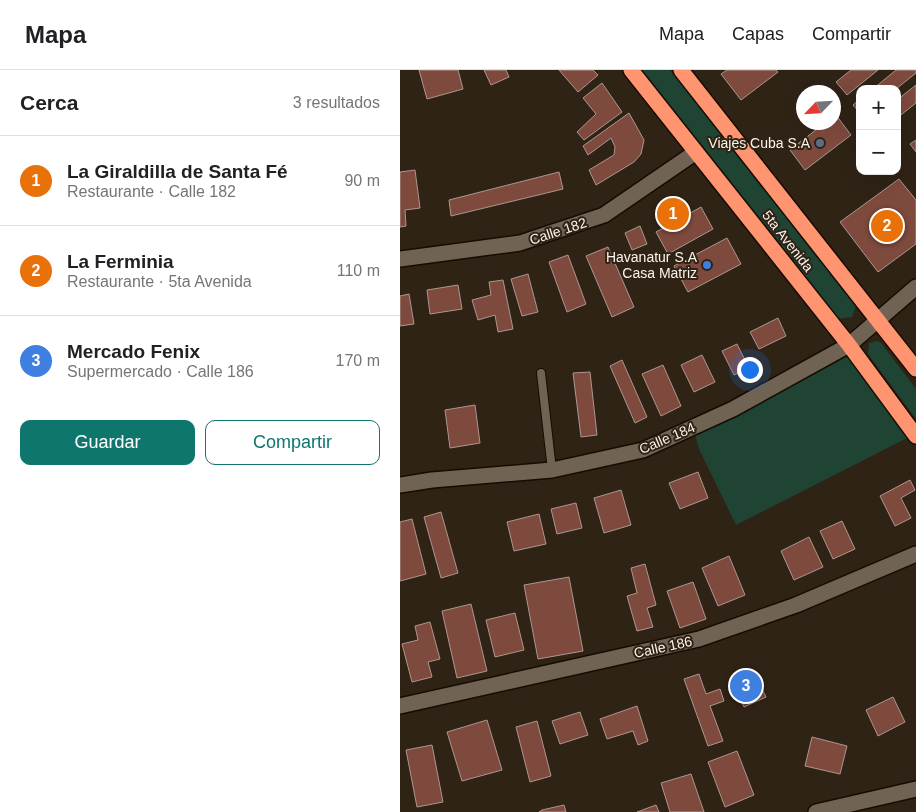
<!DOCTYPE html>
<html lang="es">
<meta charset="utf-8">
<style>
:root{--surface:#fff;--page:#f6f6f6;--text:#202124;--muted:#757577;--line:#e0e0e0;--accent:#0f766e}
body{margin:0;font-family:Helvetica,sans-serif;background:var(--page);color:var(--text)}
.controls{position:absolute;right:15px;top:15px;display:grid;overflow:hidden;border-radius:10px;box-shadow:0 5px 20px #0002}
.controls button{width:45px;height:45px;display:grid;place-items:center;padding:0;border:0;border-bottom:1px solid var(--line);background:var(--surface);color:var(--text);font:25px sans-serif}
.compass{position:absolute;left:396px;top:15px;width:45px;height:45px;border-radius:50%;background:var(--surface);box-shadow:0 5px 20px #0002;rotate:245deg}
.you{position:absolute;left:349px;top:299px;width:18px;height:18px;margin:-12px;border:4px solid #fff;border-radius:50%;background:#1a73e8;box-shadow:0 0 0 8px #1a73e833}
.badge{display:grid;place-items:center;width:32px;height:32px;border-radius:50%;background:var(--accent);color:#fff;font-size:16px;font-weight:700}
.pin{position:absolute;translate:-50% -50%;border:2px solid #fff;box-shadow:0 1px 5px #0006}
.list{margin:0;padding:0;list-style:none}
h2{display:flex;justify-content:space-between;align-items:center;height:65px;margin:0;padding:0 20px;font-size:21px}
h2 small{font-size:16px;font-weight:400;color:var(--muted)}
.list li{display:grid;grid-template-columns:32px 1fr auto;gap:15px;align-items:center;box-sizing:border-box;height:90px;padding:0 20px;border-top:1px solid var(--line)}
.list b{display:block;font-size:19px;white-space:nowrap}
.list p{margin:0;font-size:16px;white-space:nowrap;color:var(--muted)}
.list em{font-size:16px;font-style:normal;color:var(--muted)}
.actions{display:flex;gap:10px;padding:15px 20px}
.actions a{flex:1;padding:11px 0;border:1px solid var(--accent);border-radius:10px;text-align:center;font-size:18px;color:var(--accent)}
.actions .main{background:var(--accent);color:#fff}
.map{position:relative;flex:none;width:516px;height:742px;overflow:hidden}
header{display:flex;align-items:center;gap:30px;box-sizing:border-box;height:70px;padding:0 25px;background:var(--surface);border-bottom:1px solid var(--line)}
header strong{font-size:24px}
nav{display:flex;gap:28px;margin-inline-start:auto;font-size:18px}
main{display:flex}
aside{flex:1;background:var(--surface)}
.map>svg:first-child{display:block}
.green{fill:#1f4434}
.building{fill:#7d4a3d;stroke:#ae9690}
.lines{fill:none;stroke-linecap:round;stroke-linejoin:round}
.lane-casing{stroke:#170c02;stroke-width:10}
.street-casing{stroke:#170c02;stroke-width:18}
.secondary-casing{stroke:#170c02;stroke-width:18}
.highway-casing{stroke:#170c02;stroke-width:18}
.lane{stroke:#716354;stroke-width:8}
.street{stroke:#716354;stroke-width:15}
.secondary{stroke:#716354;stroke-width:15}
.highway{stroke:#ff9470;stroke-width:15}
.service-dot{fill:#5c6f8a;stroke:#2f2316;stroke-width:2}
.shop-dot{fill:#3f7fe0;stroke:#2f2316;stroke-width:2}
.labels{text-anchor:middle;dominant-baseline:central;stroke-width:4;stroke-linejoin:round;paint-order:stroke}
.poi-label{font-size:14px;fill:#fcf3ea;stroke:#2f2316;text-anchor:end}
.street-label{font-size:14px;fill:#fcf3ea;stroke:#2f2316}
</style>
<header>
<strong>Mapa</strong>
<nav><a>Mapa</a><a>Capas</a><a>Compartir</a></nav>
</header>
<main>
<aside>
<h2>Cerca<small>3 resultados</small></h2>
<ul class="list">
<li><span class="badge" style="background:#e8710a">1</span><div><b>La Giraldilla de Santa Fé</b><p>Restaurante · Calle 182</p></div><em>90 m</em></li>
<li><span class="badge" style="background:#e8710a">2</span><div><b>La Ferminia</b><p>Restaurante · 5ta Avenida</p></div><em>110 m</em></li>
<li><span class="badge" style="background:#3f7fe0">3</span><div><b>Mercado Fenix</b><p>Supermercado · Calle 186</p></div><em>170 m</em></li>
</ul>
<div class="actions"><a class="main">Guardar</a><a>Compartir</a></div>
</aside>
<div class="map">
<svg width="516" height="742" viewBox="0 0 516 742">
<rect width="100%" height="100%" fill="#2f2316"/>
<g class="green">
<path d="M242,0H270L456,236L452,247L437,249Z"/>
<path d="M477,271L481,273L516,319V349L468,284L469,273Z"/>
<path d="M449,275L515,364L336,455L299,379L293,357Z"/>
</g>
<g class="building">
<path d="M19,0H58L63,19L27,29Z"/>
<path d="M84,0H106L109,7L91,15Z"/>
<path d="M159,0H193L198,5L178,22Z"/>
<path d="M327,0H376L378,2L341,30L321,4Z"/>
<path d="M451,0H478L447,25L436,12Z"/>
<path d="M496,0H516V3L496,19H473Z"/>
<path d="M202,13L222,42L184,70L177,62L196,44L183,28Z"/>
<path d="M516,15V33L497,48V30Z"/>
<path d="M460,29V43L453,35Z"/>
<path d="M229,43L244,70L241,84L234,92L196,115L189,100L214,85L215,77L211,68L188,85L183,76Z"/>
<path d="M436,45L451,65L405,100L390,80L426,52H433Z"/>
<path d="M516,70V82L510,74Z"/>
<path d="M15,100L20,138L5,140L6,156L0,157V102Z"/>
<path d="M159,102L163,119L51,146L49,130Z"/>
<path d="M499,109L516,130V174L478,202L440,152Z"/>
<path d="M301,137L313,159L268,184L256,162Z"/>
<path d="M240,156L247,174L232,180L225,163Z"/>
<path d="M327,168L341,194L288,222L274,196Z"/>
<path d="M208,177L234,237L212,247L186,186Z"/>
<path d="M168,185L186,234L167,242L149,192Z"/>
<path d="M128,204L138,242L122,246L111,209Z"/>
<path d="M103,210L113,259L98,262L95,245L78,250L72,230L91,225L89,212Z"/>
<path d="M58,215L62,239L30,244L27,220Z"/>
<path d="M9,224L14,254L0,256V226Z"/>
<path d="M378,248L386,266L359,279L350,262Z"/>
<path d="M337,274L349,298L334,305L322,281Z"/>
<path d="M302,285L315,312L294,322L281,295Z"/>
<path d="M222,290L247,347L235,353L210,296Z"/>
<path d="M263,295L281,336L261,346L242,304Z"/>
<path d="M190,302L197,365L181,367L173,303Z"/>
<path d="M75,335L80,373L50,378L45,340Z"/>
<path d="M298,402L308,428L280,439L269,413Z"/>
<path d="M510,410L515,420L501,428L511,448L495,456L480,426Z"/>
<path d="M221,420L231,455L204,463L194,428Z"/>
<path d="M176,433L182,458L157,464L151,439Z"/>
<path d="M41,442L58,503L41,508L24,447Z"/>
<path d="M139,444L146,474L114,481L107,452Z"/>
<path d="M12,449L26,504L0,511V452Z"/>
<path d="M442,451L455,479L433,489L420,461Z"/>
<path d="M409,467L423,497L394,510L381,481Z"/>
<path d="M329,486L345,525L318,536L302,498Z"/>
<path d="M245,494L256,535L247,538L253,557L237,561L227,526L237,523L231,498Z"/>
<path d="M169,507L183,581L138,589L124,515Z"/>
<path d="M293,512L306,549L280,558L267,521Z"/>
<path d="M71,534L87,601L57,608L42,541Z"/>
<path d="M115,543L124,580L95,587L86,550Z"/>
<path d="M30,552L40,589L28,592L32,607L12,612L2,574L18,570L15,556Z"/>
<path d="M354,602L366,627L344,637L332,612Z"/>
<path d="M299,604L306,624L320,619L324,631L310,636L323,671L308,676L284,609Z"/>
<path d="M493,627L505,652L478,666L466,640Z"/>
<path d="M237,636L248,671L238,675L233,661L207,669L200,649Z"/>
<path d="M180,642L188,665L160,674L152,651Z"/>
<path d="M87,650L102,700L62,711L47,662Z"/>
<path d="M137,651L151,706L130,712L116,657Z"/>
<path d="M412,667L447,676L440,704L405,696Z"/>
<path d="M32,675L43,732L17,737L6,680Z"/>
<path d="M337,681L354,725L325,737L308,692Z"/>
<path d="M291,704L304,742H270L261,713Z"/>
<path d="M164,735L166,742H139L142,740Z"/>
<path d="M256,735L259,742H237Z"/>
</g>
<g class="lines">
<defs>
<path id="lane" d="M141,303L152,400"/>
<g id="street">
<path d="M0,189L120,173L204,145L296,82"/>
<path d="M0,415L32,410L152,400L243,380L333,339L449,275L516,217"/>
<path d="M0,636L299,569L396,535L516,484"/>
</g>
<path id="secondary" d="M416,742L516,719"/>
<g id="highway">
<path d="M231,0L449,275L516,366"/>
<path d="M281,0L516,299"/>
</g>
</defs>
<use href="#lane" class="lane-casing"/>
<use href="#street" class="street-casing"/>
<use href="#secondary" class="secondary-casing"/>
<use href="#highway" class="highway-casing"/>
<use href="#lane" class="lane"/>
<use href="#street" class="street"/>
<use href="#secondary" class="secondary"/>
<use href="#highway" class="highway"/>
</g>
<circle class="service-dot" cx="420" cy="73" r="5"/>
<circle class="shop-dot" cx="307" cy="195" r="5"/>
<g class="labels">
<g class="poi-label">
<text x="410" y="73">Viajes Cuba S.A</text>
<text x="297" y="187">Havanatur S.A<tspan x="297" dy="16">Casa Matriz</tspan></text>
</g>
<g class="street-label">
<text transform="translate(158 161) rotate(-18)">Calle 182</text>
<text transform="translate(388 171) rotate(52)">5ta Avenida</text>
<text transform="translate(267 368) rotate(-23)">Calle 184</text>
<text transform="translate(263 577) rotate(-12)">Calle 186</text>
</g>
</g>
</svg>
<div class="controls">
<button>+</button>
<button>−</button>
</div>
<svg class="compass" viewBox="-18 -18 36 36"><path d="M0-13l5 13h-10z" fill="#e53935"/><path d="M0 13l5-13h-10z" fill="#757577"/></svg>
<div class="you"></div>
<div class="pin badge" style="left:273px;top:144px;background:#e8710a">1</div>
<div class="pin badge" style="left:487px;top:156px;background:#e8710a">2</div>
<div class="pin badge" style="left:346px;top:616px;background:#3f7fe0">3</div>
</div>
</main>
